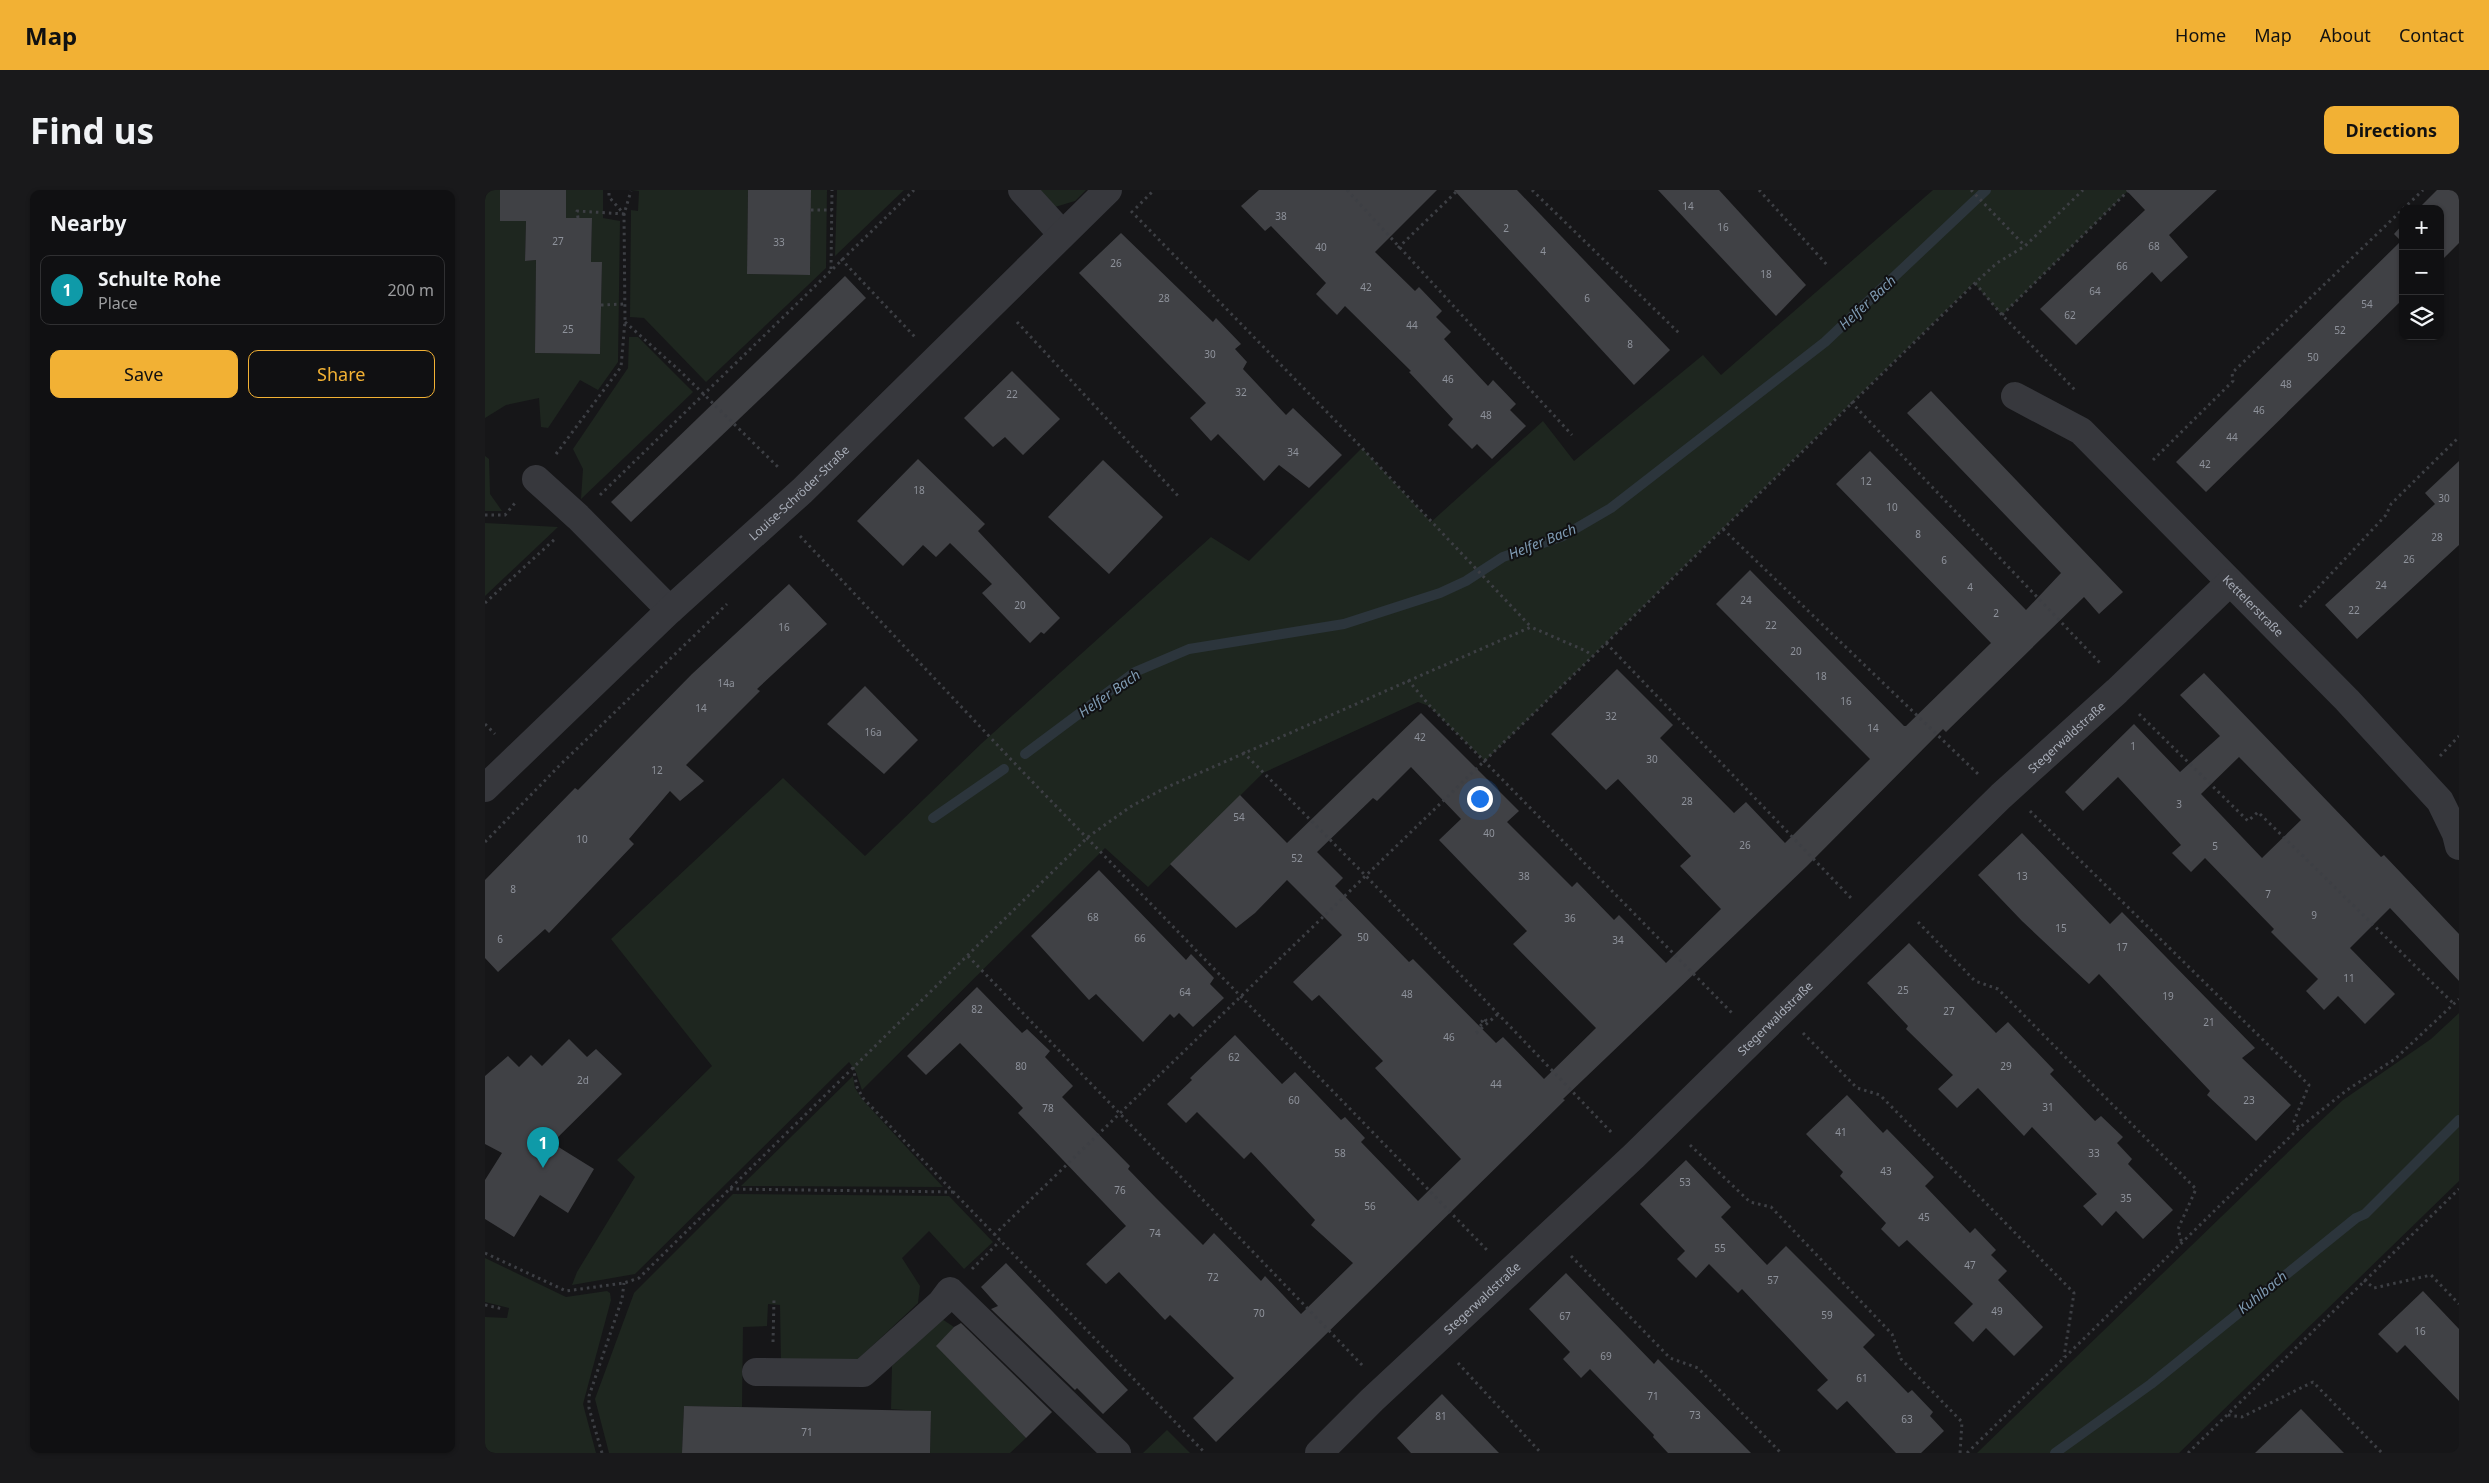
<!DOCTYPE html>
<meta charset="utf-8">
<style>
:root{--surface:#101012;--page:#19191b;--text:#f1f3f6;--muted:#9c9d9f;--line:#303032;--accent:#f2b134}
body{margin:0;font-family:"Noto Sans",sans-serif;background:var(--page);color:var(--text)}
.controls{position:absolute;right:15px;top:15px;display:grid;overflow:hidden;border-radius:10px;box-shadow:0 1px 4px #0004}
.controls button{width:45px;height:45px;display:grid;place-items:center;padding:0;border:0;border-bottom:1px solid var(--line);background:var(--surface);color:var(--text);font:25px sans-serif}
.you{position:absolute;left:994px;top:608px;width:18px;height:18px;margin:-12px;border:4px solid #fff;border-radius:50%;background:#1a73e8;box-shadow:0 0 0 8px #1a73e833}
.badge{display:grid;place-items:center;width:32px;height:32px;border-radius:50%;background:var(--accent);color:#fff;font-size:16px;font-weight:700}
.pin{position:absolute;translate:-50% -41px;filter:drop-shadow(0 1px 2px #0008)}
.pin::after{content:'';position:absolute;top:26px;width:18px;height:15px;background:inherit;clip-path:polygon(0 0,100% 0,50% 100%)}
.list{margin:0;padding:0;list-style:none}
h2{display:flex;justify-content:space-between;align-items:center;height:65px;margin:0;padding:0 20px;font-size:21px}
h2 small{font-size:16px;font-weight:400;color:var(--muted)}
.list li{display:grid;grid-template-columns:32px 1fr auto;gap:15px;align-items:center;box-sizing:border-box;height:70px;margin:0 10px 10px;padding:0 10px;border:1px solid var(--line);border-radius:10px}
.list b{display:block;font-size:19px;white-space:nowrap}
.list p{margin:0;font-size:16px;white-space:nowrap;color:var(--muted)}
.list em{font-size:16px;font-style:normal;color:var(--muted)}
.actions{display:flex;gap:10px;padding:15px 20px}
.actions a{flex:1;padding:11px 0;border:1px solid var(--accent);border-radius:10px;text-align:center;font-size:18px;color:var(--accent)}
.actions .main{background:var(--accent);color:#111}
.icon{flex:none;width:28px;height:28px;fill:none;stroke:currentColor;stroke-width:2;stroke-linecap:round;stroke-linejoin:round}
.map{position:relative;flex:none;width:1974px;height:1263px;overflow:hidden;border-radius:10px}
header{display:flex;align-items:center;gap:30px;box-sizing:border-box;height:70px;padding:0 25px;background:var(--accent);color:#111}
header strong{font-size:24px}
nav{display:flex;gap:28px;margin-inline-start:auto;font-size:18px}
.intro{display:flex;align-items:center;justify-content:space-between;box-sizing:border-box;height:120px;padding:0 30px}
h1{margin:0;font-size:35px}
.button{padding:12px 22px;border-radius:10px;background:var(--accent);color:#111;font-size:18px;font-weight:700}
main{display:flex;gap:30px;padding:0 30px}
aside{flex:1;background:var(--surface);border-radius:10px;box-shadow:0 1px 4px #0004}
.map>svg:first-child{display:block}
.green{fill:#1e261f}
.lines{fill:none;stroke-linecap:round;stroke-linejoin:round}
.stream{stroke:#2c353c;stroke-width:10}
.building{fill:#404145;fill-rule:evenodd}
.path{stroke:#3d3f44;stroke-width:3;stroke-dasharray:2.5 4;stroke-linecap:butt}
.minor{stroke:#37383d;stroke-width:28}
.labels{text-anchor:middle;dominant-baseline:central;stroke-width:4;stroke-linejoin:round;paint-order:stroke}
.number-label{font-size:10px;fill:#8e929b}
.street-label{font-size:12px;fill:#a8adb8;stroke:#111113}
.water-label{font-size:14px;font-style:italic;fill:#7f9bb3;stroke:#111113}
</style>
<header>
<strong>Map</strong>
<nav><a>Home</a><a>Map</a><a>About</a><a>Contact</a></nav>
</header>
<div class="intro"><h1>Find us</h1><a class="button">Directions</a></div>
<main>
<aside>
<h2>Nearby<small></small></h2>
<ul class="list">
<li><span class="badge" style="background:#0f9aa8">1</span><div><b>Schulte Rohe</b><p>Place</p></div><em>200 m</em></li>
</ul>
<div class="actions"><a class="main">Save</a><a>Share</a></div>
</aside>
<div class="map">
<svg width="1974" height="1263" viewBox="0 0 1974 1263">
<rect width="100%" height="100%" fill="#161618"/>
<g class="green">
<path d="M0,0H15V31H41L40,71L51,70L50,163L115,164L117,72H106L107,28H81V0H118V28L135,31L133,172L113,200L95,190L63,238L56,237L54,208L21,215L0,228Z"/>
<path d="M146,0H263L262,84L325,85L326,0H342L341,78L221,192L159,128L145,127L146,20L153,21L154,1Z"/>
<path d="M352,0H419L350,66Z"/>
<path d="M545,0H601L590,11L570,17Z"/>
<path d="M1448,0H1644L1517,125L1489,93L1000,571L944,516L933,512L778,583L663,697L620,658L377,900L371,882L364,872L150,1084L87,1095L92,1082L150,987L132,970L227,876L126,749L298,588L380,666L497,553L726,347L764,371L877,258L946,332L1058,231L1089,271L1218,165L1236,185Z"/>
<path d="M144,147H153L208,202L96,309L98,279L88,259L143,178Z"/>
<path d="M0,266L4,269L5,304L17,321H0Z"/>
<path d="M0,333L73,337L0,406Z"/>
<path d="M1974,823V991L1694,1263H1492L1828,938L1858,910L1946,849Z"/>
<path d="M368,886L370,898L377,909L458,997L256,996Z"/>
<path d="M248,1004L464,1006L508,1052L479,1079L444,1041L417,1068L435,1096L433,1113L368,1174L296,1173L295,1115L283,1114L282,1136L258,1137L257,1217L199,1216L197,1263H124L110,1209L149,1103Z"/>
<path d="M0,1068L81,1107L122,1101L125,1103L126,1110L98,1214L111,1263H0V1127L22,1128L24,1118L0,1112Z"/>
<path d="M457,1129L469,1137L452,1156L541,1248L525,1263H445L446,1222L406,1219L407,1176Z"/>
<path d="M682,1240L705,1263H658Z"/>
</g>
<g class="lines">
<g class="stream">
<path d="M540,564L650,482L704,459L859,434L955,403L981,391L1018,367L1078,346L1126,318L1340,152L1501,0"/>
<path d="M448,628L519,579"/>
<path d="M1570,1263L1666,1194L1871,1028L1880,1024L1974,930"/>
</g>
</g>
<g class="building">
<path d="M15,0H81V28H107L106,72H117L115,164L50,163L51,70L40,71L41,31H15Z"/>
<path d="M263,0H326L325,85L262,84Z"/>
<path d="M774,0H952L890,62L930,101L934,97L957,121L951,127L966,142L959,149L1003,196L1008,190L1031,214L1025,220L1041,236L1007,269L992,254L987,259L963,235L968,229L924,182L926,181L860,116L852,125L831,104L841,93L786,36L780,41L756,16Z"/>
<path d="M969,0H1032L1185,160L1149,195Z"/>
<path d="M1173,0H1234L1321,95L1291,126Z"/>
<path d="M1641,0H1732L1684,45L1703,67L1676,92L1667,82L1591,155L1555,119L1660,20Z"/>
<path d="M1952,0H1974V53L1955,72V19H1933Z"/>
<path d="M1918,34V109L1721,302L1691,272L1916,51L1909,44Z"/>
<path d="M636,43L728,132L731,128L756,154L750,159L762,172L758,179L801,225L808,218L857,265L824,298L794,275L779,291L733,244L726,251L705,228L721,213L594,83Z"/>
<path d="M360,86L381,108L146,332L126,312Z"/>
<path d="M527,181L575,229L538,265L520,247L508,257L479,228Z"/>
<path d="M1446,201L1638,402L1614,424L1599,407L1461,542L1458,539L1322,676L1078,909L1080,910L731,1252L708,1228L749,1188L685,1125L680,1130L634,1082L621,1094L601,1074L641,1036L533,923L538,918L475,853L441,885L422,866L492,797L537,843L542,839L565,861L560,867L588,896L577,907L645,976L643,979L671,1008L718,1055L729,1043L776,1091L780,1086L816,1124L868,1073L826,1035L830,1030L766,962L759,969L712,922L701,933L682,914L707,890L705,888L750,845L797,894L810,882L856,930L860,927L880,948L876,952L933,1011L976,969L890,878L898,871L834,805L827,811L808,792L857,745L802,690L770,723L751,738L685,674L755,605L802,653L936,523L1034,621L1022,632L1087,697L1092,692L1129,730L1134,725L1181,773L1236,719L1195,676L1206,666L1133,589L1121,600L1066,544L1132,479L1188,535L1175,548L1249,623L1261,612L1300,653L1385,569L1231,414L1265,380L1419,536H1421L1506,453L1351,294L1385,261L1541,420L1576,383L1422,223ZM926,577L976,629L954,650L1042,741L1028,754L1111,838L1059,889L1018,847L1011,853L928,769L924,772L850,696L858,688L832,662L888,608L892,611Z"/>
<path d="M433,269L500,334L493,341L575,428L559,444L556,442L545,453L497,403L507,394L465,353L451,367L438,355L418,376L372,331Z"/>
<path d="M618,270L678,327L624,384L563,327Z"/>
<path d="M1974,271V355L1872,449L1840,415L1950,314L1940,303Z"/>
<path d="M304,394L342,434L272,499L275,501L201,575L219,591L195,611L185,601L144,649L149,654L64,743L60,739L13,782L0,768V690L90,598L93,600L207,484Z"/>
<path d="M1719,483L1896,667L1899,665L1974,744V791L1905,718L1865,758L1910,804L1880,834L1853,806L1839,820L1821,801L1833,789L1786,742L1789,739L1720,668L1706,682L1687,663L1696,655L1633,587L1598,621L1580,602L1649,534L1695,582L1735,546L1695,505ZM1754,567L1816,630L1777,668L1716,604Z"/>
<path d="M380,496L433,550L399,584L342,534Z"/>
<path d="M1537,643L1625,734L1637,722L1770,858L1757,868L1806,915L1771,951L1722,905L1725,901L1614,784L1604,794L1537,731L1493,685Z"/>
<path d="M614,680L701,770L706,764L729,788L725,794L739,808L708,837L694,823L689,828L685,824L658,852L611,804L604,810L546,746Z"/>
<path d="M1424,753L1511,843L1523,832L1569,880L1565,884L1610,931L1616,926L1638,947L1632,953L1647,969L1643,974L1688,1020L1658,1049L1631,1021L1617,1036L1598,1016L1612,1004L1547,937L1539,946L1493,898L1472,918L1453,899L1468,885L1421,839L1423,836L1382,793Z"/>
<path d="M84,849L102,867L111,859L137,884L67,953L109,979L83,1023L55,1005L29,1047L0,1029V990L17,963L0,954V886L23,866L34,877L46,865L57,876Z"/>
<path d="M1362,905L1398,943L1402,939L1449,987L1440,996L1485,1043L1490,1038L1511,1060L1506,1065L1522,1081L1513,1090L1558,1137L1529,1166L1501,1138L1488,1152L1469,1133L1488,1114L1422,1050L1414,1057L1396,1039L1401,1033L1355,986L1358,982L1321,944Z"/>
<path d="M1201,970L1246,1017L1236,1027L1282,1075L1301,1056L1390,1145L1378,1157L1423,1203L1427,1200L1448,1222L1445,1226L1459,1241L1436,1263H1411L1362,1211L1352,1220L1332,1200L1343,1190L1257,1099L1253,1103L1224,1074L1211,1088L1192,1069L1200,1061L1155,1014Z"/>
<path d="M521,1073L643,1200L618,1224L592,1198L590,1200L506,1119L513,1116L496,1097Z"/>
<path d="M1081,1083L1169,1174L1173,1169L1266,1263H1183L1168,1247L1169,1245L1105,1179L1096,1188L1078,1169L1085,1162L1044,1119Z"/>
<path d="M1938,1101L1974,1139V1211L1920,1155L1912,1163L1893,1144Z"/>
<path d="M476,1133L567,1222L541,1248L451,1156L469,1137Z"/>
<path d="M957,1204L1014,1263H926L912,1248Z"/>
<path d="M199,1216L446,1221L445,1263H197Z"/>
<path d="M1816,1219L1859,1263H1770Z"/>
</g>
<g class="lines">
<g class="path">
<path d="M862,0L1087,245"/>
<path d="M1047,0L1196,145"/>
<path d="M1274,0L1343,76"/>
<path d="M1486,0L1540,56"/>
<path d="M651,18L669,0"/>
<path d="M1918,19L1938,0"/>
<path d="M326,20H347"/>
<path d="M646,21L877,258L1046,437"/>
<path d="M93,28L92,21L139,24L146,1"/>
<path d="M913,58L973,0"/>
<path d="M356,69L430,147"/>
<path d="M346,79L347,0"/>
<path d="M1490,93L1517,125L1591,201"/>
<path d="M116,115L140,114"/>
<path d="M1517,125L1644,0"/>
<path d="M140,132L195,181L295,279"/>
<path d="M532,132L695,308"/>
<path d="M1366,212L1616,474"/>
<path d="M71,264L136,177L140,131L139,24L124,7V0"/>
<path d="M1668,270L1748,191L1747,183L1918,19"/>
<path d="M115,305L429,0"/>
<path d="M0,325H20L30,313"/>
<path d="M1238,339L1493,584"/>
<path d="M315,346L536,580L1002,1060"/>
<path d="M0,413L71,348"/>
<path d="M1815,417L1901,325L1906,314L1974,247"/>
<path d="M1121,453L1366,708"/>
<path d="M923,490L944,515L1248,824"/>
<path d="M1654,524L1763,631L1773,622L1969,814"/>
<path d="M0,534L10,544"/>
<path d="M758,562L881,686L1128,944"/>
<path d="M1955,566L1974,546"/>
<path d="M1545,621L1824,895L1809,931L1814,938"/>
<path d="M0,652L75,575L242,414"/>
<path d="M1433,732L1490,791L1513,799L1711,999L1693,1039L1697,1054"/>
<path d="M483,766L878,1176"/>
<path d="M995,836L1001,830L998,829L997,831L1000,835"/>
<path d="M991,843L1013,824"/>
<path d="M1318,843L1372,898L1395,905L1589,1103L1579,1167"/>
<path d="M368,877L372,897L378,908L720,1263"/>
<path d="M1205,955L1265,1012L1286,1017L1407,1144L1416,1169L1477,1232L1475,1263"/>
<path d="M245,999L468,1002"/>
<path d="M509,1045L1108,466"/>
<path d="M0,1063L81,1101L139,1093L154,1088L603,647L645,617L678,599L1046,437L1101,461L1108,466L1490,93L1512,73L1540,56L1598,0"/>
<path d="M1086,1066L1185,1168L1213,1178L1296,1263"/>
<path d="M487,1079L515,1051"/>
<path d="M1879,1090L1889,1098L1946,1085L1974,1114"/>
<path d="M0,1115L18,1119"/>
<path d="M288,1152L289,1109"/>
<path d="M973,1173L1056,1263"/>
<path d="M1743,1225L1757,1227L1828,1192L1897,1263"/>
<path d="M117,1263L104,1218V1206L137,1109L139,1093"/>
<path d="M1482,1263L1814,938L1862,900L1910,869L1974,809"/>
<path d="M1703,1263L1974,999"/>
</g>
<g class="minor">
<path d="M537,0L577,44"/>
<path id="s1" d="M1530,206L1596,241L1862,510L1955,611L1971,644L1974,656"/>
<path d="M51,289L93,327L185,420"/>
<path id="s2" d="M0,598L185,420L317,301L623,0"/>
<path d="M271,1182L378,1183L456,1113L465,1101L632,1263"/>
<path id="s3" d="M834,1263L887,1210L1149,966L1516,606L1632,501L1744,393"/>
</g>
</g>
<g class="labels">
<g class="number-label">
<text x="1203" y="16">14</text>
<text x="796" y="26">38</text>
<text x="1238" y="37">16</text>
<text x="1021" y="38">2</text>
<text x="73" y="51">27</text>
<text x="294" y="52">33</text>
<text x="1669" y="56">68</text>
<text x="836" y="57">40</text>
<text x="1058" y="61">4</text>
<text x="631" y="73">26</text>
<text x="1637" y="76">66</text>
<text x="1281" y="84">18</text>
<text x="881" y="97">42</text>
<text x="1610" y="101">64</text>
<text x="679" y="108">28</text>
<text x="1102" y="108">6</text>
<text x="1882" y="114">54</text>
<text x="1585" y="125">62</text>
<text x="927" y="135">44</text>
<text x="83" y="139">25</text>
<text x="1855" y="140">52</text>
<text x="1145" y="154">8</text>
<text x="725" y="164">30</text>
<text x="1828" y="167">50</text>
<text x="963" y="189">46</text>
<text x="1801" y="194">48</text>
<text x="756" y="202">32</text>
<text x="527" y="204">22</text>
<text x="1774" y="220">46</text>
<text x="1001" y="225">48</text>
<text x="1747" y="247">44</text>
<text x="808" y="262">34</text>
<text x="1720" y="274">42</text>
<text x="1381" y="291">12</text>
<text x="434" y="300">18</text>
<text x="1959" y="308">30</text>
<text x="1407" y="317">10</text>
<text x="1433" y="344">8</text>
<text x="1952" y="347">28</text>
<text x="1924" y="369">26</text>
<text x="1459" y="370">6</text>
<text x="1896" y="395">24</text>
<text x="1485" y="397">4</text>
<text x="1261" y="410">24</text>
<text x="535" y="415">20</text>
<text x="1869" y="420">22</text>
<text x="1511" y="423">2</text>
<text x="1286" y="435">22</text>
<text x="299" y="437">16</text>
<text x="1311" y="461">20</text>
<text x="1336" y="486">18</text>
<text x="241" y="493">14a</text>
<text x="1361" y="511">16</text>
<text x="216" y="518">14</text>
<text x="1126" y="526">32</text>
<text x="1388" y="538">14</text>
<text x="388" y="542">16a</text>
<text x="935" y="547">42</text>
<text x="1648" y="556">1</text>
<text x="1167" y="569">30</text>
<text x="172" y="580">12</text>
<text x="1202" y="611">28</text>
<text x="1694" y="614">3</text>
<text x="754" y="627">54</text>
<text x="1004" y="643">40</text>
<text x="97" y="649">10</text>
<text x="1260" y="655">26</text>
<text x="1730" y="656">5</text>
<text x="812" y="668">52</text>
<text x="1039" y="686">38</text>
<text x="1537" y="686">13</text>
<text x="28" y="699">8</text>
<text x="1783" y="704">7</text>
<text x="1829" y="725">9</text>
<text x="608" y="727">68</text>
<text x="1085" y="728">36</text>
<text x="1576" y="738">15</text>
<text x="878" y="747">50</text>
<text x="655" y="748">66</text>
<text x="15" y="749">6</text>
<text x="1133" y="750">34</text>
<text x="1637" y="757">17</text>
<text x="1864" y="788">11</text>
<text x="1418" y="800">25</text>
<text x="700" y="802">64</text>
<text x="922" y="804">48</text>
<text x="1683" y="806">19</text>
<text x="492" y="819">82</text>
<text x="1464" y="821">27</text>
<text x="1724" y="832">21</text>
<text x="964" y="847">46</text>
<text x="749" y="867">62</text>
<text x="536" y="876">80</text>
<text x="1521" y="876">29</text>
<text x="98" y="890">2d</text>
<text x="1011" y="894">44</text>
<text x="809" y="910">60</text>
<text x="1764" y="910">23</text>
<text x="1563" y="917">31</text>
<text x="563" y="918">78</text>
<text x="1356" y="942">41</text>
<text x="855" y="963">58</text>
<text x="1609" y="963">33</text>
<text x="1401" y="981">43</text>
<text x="1200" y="992">53</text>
<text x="635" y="1000">76</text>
<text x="1641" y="1008">35</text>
<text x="885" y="1016">56</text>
<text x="1439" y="1027">45</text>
<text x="670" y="1043">74</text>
<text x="1235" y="1058">55</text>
<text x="1485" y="1075">47</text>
<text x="728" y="1087">72</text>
<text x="1288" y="1090">57</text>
<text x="1512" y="1121">49</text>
<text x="774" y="1123">70</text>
<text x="1342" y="1125">59</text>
<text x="1080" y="1126">67</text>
<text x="1935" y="1141">16</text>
<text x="1121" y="1166">69</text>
<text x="1377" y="1188">61</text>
<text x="1168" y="1206">71</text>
<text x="1210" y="1225">73</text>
<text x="956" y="1226">81</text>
<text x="1422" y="1229">63</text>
<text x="322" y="1242">71</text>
</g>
<g class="street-label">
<text stroke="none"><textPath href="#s2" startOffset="431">Louise-Schröder-Straße</textPath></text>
<text stroke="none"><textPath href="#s1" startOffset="320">Kettelerstraße</textPath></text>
<text stroke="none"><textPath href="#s3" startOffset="1035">Stegerwaldstraße</textPath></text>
<text stroke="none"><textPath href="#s3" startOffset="630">Stegerwaldstraße</textPath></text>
<text stroke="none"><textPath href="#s3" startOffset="225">Stegerwaldstraße</textPath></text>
</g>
<g class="water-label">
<text transform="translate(1382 112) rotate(-43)">Helfer Bach</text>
<text transform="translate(1057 351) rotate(-22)">Helfer Bach</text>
<text transform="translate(624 503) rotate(-35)">Helfer Bach</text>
<text transform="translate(1777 1102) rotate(-39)">Kuhlbach</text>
</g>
</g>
</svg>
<div class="controls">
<button>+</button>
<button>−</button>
<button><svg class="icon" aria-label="layers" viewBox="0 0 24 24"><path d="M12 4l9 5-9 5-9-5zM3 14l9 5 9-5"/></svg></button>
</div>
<div class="you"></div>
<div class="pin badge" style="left:58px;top:978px;background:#0f9aa8">1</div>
</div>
</main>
